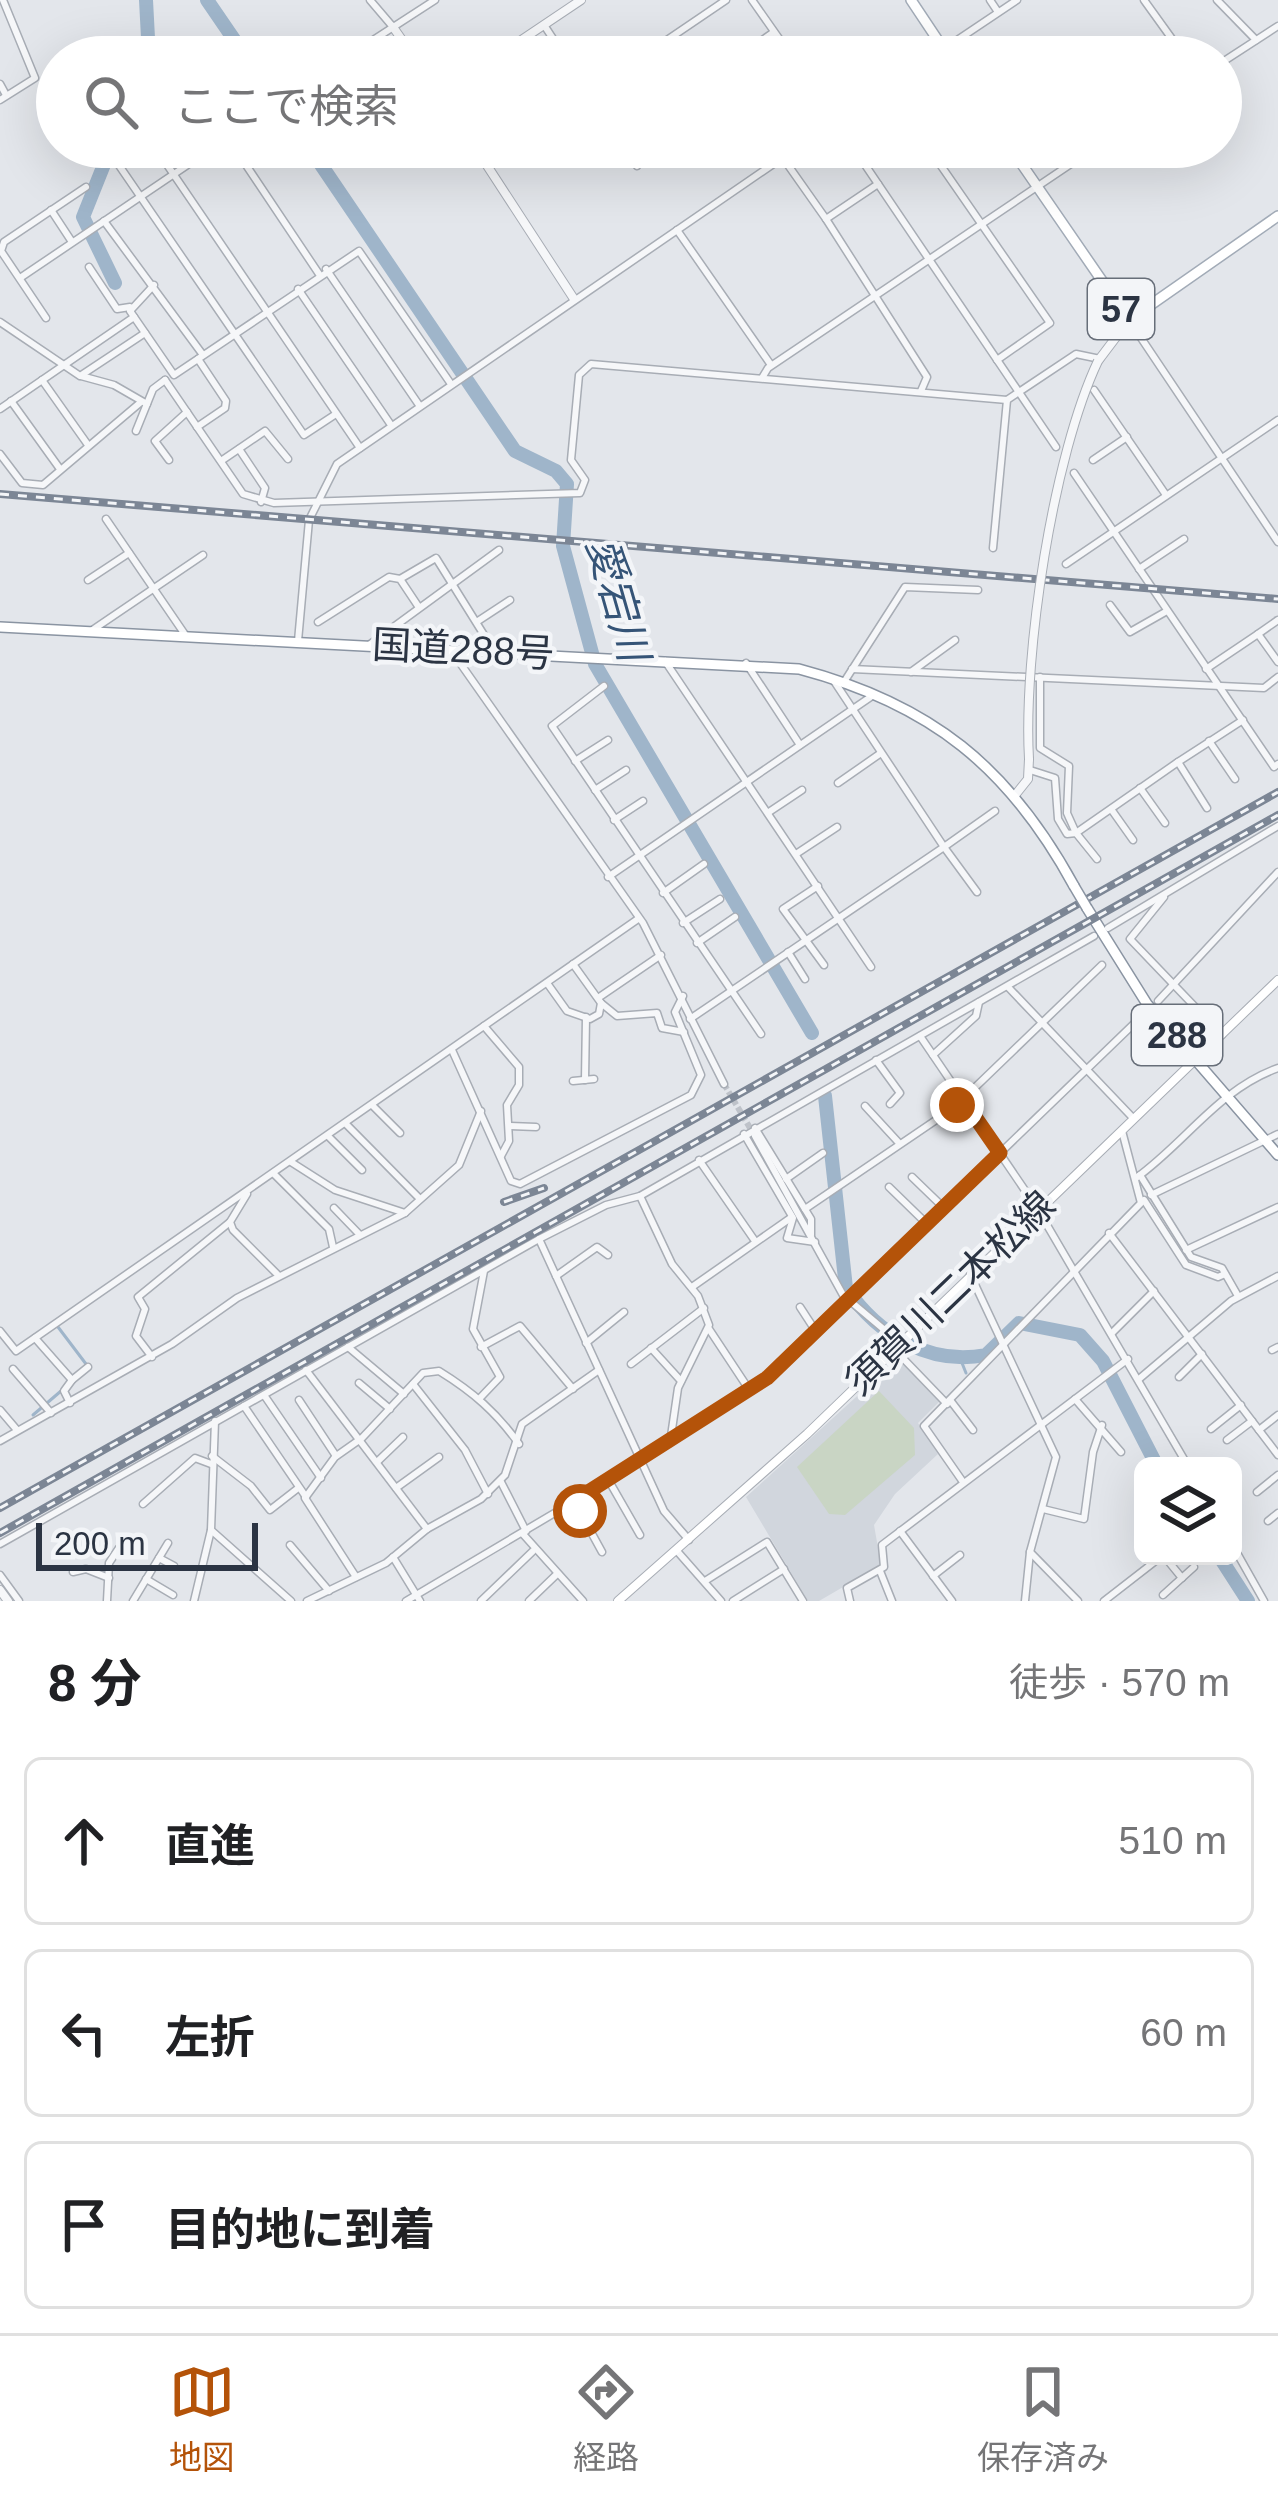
<!DOCTYPE html>
<html lang="ja">
<meta charset="utf-8">
<style>
:root{--surface:#fff;--page:#f6f6f6;--text:#202124;--muted:#757577;--line:#e0e0e0;--accent:#b45309}
body{margin:0;font-family:Arial,"Noto Sans JP",sans-serif;background:var(--page);color:var(--text)}
.controls{position:absolute;right:36px;bottom:36px;display:grid;overflow:hidden;border-radius:18px;box-shadow:0 12px 48px #0002}
.controls button{width:108px;height:108px;display:grid;place-items:center;padding:0;border:0;border-bottom:3px solid var(--line);background:var(--surface);color:var(--text);font:60px sans-serif}
.scale{position:absolute;left:36px;bottom:30px;width:222px;box-sizing:border-box;padding-left:12px;border:6px solid #2b3443;border-top:0;font-size:33px;line-height:42px;white-space:nowrap;color:#2b3443;-webkit-text-stroke:9px #f3f5f8;paint-order:stroke}
.stop{position:absolute;width:36px;height:36px;margin:-27px;border:9px solid #b45309;border-radius:50%;background:#fff}
.stop.end{background:#b45309;border-color:#fff;box-shadow:0 3px 12px #0008}
.list{margin:0;padding:0;list-style:none}
h2{display:flex;justify-content:space-between;align-items:center;height:156px;margin:0;padding:0 48px;font-size:51px}
h2 small{font-size:39px;font-weight:400;color:var(--muted)}
.list li{display:grid;grid-template-columns:78px 1fr auto;gap:36px;align-items:center;box-sizing:border-box;height:168px;margin:0 24px 24px;padding:0 24px;border:3px solid var(--line);border-radius:18px}
.list b{display:block;font-size:45px;white-space:nowrap}
.list em{font-size:39px;font-style:normal;color:var(--muted)}
.icon{flex:none;width:66px;height:66px;fill:none;stroke:currentColor;stroke-width:2;stroke-linecap:round;stroke-linejoin:round}
.map{position:relative;flex:none;width:1278px;height:1601px;overflow:hidden}
.search{position:absolute;background:var(--surface);box-shadow:0 12px 48px #0002;left:36px;right:36px;top:36px;height:132px;display:flex;align-items:center;gap:30px;box-sizing:border-box;padding:0 42px;border-radius:66px;color:var(--muted);font-size:45px}
.sheet{height:732px;background:var(--surface)}
nav{display:flex;justify-content:space-around;align-items:center;box-sizing:border-box;height:168px;border-top:3px solid var(--line);background:var(--surface);font-size:33px;color:var(--muted)}
nav a{display:grid;justify-items:center;gap:6px}
nav .on{color:var(--accent)}
.map>svg:first-child{display:block}
.built{fill:#d1d6dd}
.green{fill:#c9d5c4}
.lines{fill:none;stroke-linecap:round;stroke-linejoin:round}
.stream{stroke:#9fb5ca;stroke-width:3}
.river{stroke:#9fb5ca;stroke-width:14}
.minor-tunnel{stroke:#bec2c9;stroke-width:6;stroke-dasharray:6 3;stroke-linecap:butt}
.minor-casing{stroke:#a8adb5;stroke-width:9}
.tertiary-casing{stroke:#a8adb5;stroke-width:10}
.secondary-casing{stroke:#a8adb5;stroke-width:10}
.primary-casing{stroke:#a2abb7;stroke-width:12}
.trunk-casing{stroke:#8a94a2;stroke-width:12}
.minor{stroke:#f6f7f9;stroke-width:6}
.tertiary{stroke:#f6f7f9;stroke-width:8}
.secondary{stroke:#fff;stroke-width:8}
.primary{stroke:#fff;stroke-width:9}
.trunk{stroke:#fff;stroke-width:9}
.rail-casing{stroke:#7c8695;stroke-width:8}
.rail{stroke:#f3f5f8;stroke-width:3;stroke-dasharray:9;stroke-linecap:butt}
.tertiary-bridge-casing{stroke:#a8adb5;stroke-width:10;stroke-linecap:butt}
.trunk-bridge-casing{stroke:#8a94a2;stroke-width:12;stroke-linecap:butt}
.tertiary-bridge{stroke:#f6f7f9;stroke-width:8}
.trunk-bridge{stroke:#fff;stroke-width:9}
.route{stroke:#b45309;stroke-width:15}
.labels{text-anchor:middle;dominant-baseline:central;stroke-width:9;stroke-linejoin:round;paint-order:stroke}
.shield{fill:#f3f5f8;stroke:#676e79;stroke-width:3}
.shield-label{font-size:36px;font-weight:bold;fill:#2b3443}
.street-label{font-size:39px;fill:#2b3443;stroke:#f3f5f8}
.water-label{font-size:42px;font-style:italic;fill:#355477;stroke:#f3f5f8}
</style>
<div class="map">
<svg width="1278" height="1601" viewBox="0 0 1278 1601">
<rect width="100%" height="100%" fill="#e3e6eb"/>
<path class="built" d="M899,1358L940,1401L918,1423L938,1454L895,1494L874,1525L881,1565L819,1601H808L746,1497Z"/>
<path class="green" d="M879,1391L914,1428L915,1455L845,1515L829,1514L797,1467Z"/>
<g class="lines">
<g class="stream">
<path d="M58,1327L86,1364"/>
<path d="M960,1358L966,1373"/>
<path d="M33,1415L61,1391"/>
</g>
<g class="river">
<path d="M146,0L149,57"/>
<path d="M207,0L246,57"/>
<path d="M111,147L83,217L115,283"/>
<path d="M309,147L515,451L556,471L567,484L563,546L595,664L812,1033"/>
<path d="M825,1096L846,1288C878,1335 930,1366 986,1355L1019,1323L1080,1335L1103,1361L1157,1466"/>
<path d="M1219,1556L1248,1601"/>
</g>
<path class="minor-tunnel" d="M724,1084L753,1133"/>
<defs>
<g id="minor">
<path d="M370,0L393,27"/>
<path d="M752,0L792,57"/>
<path d="M990,0L998,12"/>
<path d="M1144,0L1185,57"/>
<path d="M1217,0L1256,40"/>
<path d="M544,25L565,57"/>
<path d="M862,49L868,57"/>
<path d="M347,57L435,0"/>
<path d="M642,57L726,0"/>
<path d="M738,57L774,32"/>
<path d="M932,57L1017,0"/>
<path d="M1221,63L1278,26"/>
<path d="M0,84L6,95"/>
<path d="M0,100L35,78L3,0"/>
<path d="M155,147L360,448"/>
<path d="M234,147L319,274"/>
<path d="M624,147L637,166"/>
<path d="M853,147L1056,447"/>
<path d="M928,147L1050,323L997,360"/>
<path d="M783,158L826,219L878,184"/>
<path d="M116,161L304,435L336,414"/>
<path d="M51,210L72,242"/>
<path d="M826,219L927,377L921,391"/>
<path d="M104,221L203,355"/>
<path d="M677,230L771,365"/>
<path d="M89,267L117,309L130,307"/>
<path d="M326,269L419,405"/>
<path d="M20,278L214,147"/>
<path d="M154,285L130,311L174,375L359,251L451,384"/>
<path d="M298,289L391,425"/>
<path d="M46,318L1,251L4,242L86,187"/>
<path d="M1129,320L1278,542"/>
<path d="M0,322L80,376L145,333"/>
<path d="M81,376L114,385L147,404"/>
<path d="M762,378L768,368L1096,147"/>
<path d="M42,380L88,445"/>
<path d="M165,380L243,494L274,503L580,493L585,480L571,460L579,375L591,364L1007,400"/>
<path d="M1094,390L1166,495"/>
<path d="M11,401L60,469"/>
<path d="M0,409L134,317"/>
<path d="M197,427L225,408L226,401L198,359"/>
<path d="M136,431L153,389L165,380"/>
<path d="M239,449L265,488L261,502"/>
<path d="M0,454L22,483L43,485L141,402"/>
<path d="M169,460L155,441L187,412"/>
<path d="M1093,460L1127,437"/>
<path d="M221,461L265,431L288,459"/>
<path d="M1074,473L1274,767L1278,764"/>
<path d="M106,519L186,636"/>
<path d="M993,548L1007,400L1076,354L1100,359"/>
<path d="M1066,564L1278,420"/>
<path d="M1139,569L1184,539"/>
<path d="M400,579L436,558L494,651"/>
<path d="M88,580L129,553"/>
<path d="M1110,605L1130,632L1167,611"/>
<path d="M478,621L510,600"/>
<path d="M318,622L389,577L400,579L418,606"/>
<path d="M91,631L203,555"/>
<path d="M1258,634L1278,620"/>
<path d="M298,641L309,520L337,464L798,147"/>
<path d="M369,645L499,550"/>
<path d="M453,653L643,923L724,1084"/>
<path d="M665,661L871,967"/>
<path d="M746,663L800,745"/>
<path d="M852,669L1264,688L1278,677"/>
<path d="M1206,669L1258,634L1278,662"/>
<path d="M911,672L955,640"/>
<path d="M1040,677V748L1069,766L1067,813L1076,833"/>
<path d="M844,682L905,587L978,590"/>
<path d="M604,686L552,726L761,1034"/>
<path d="M1209,741L1235,779"/>
<path d="M575,761L608,740"/>
<path d="M1030,770L1055,778L1058,819L1067,834L1076,833"/>
<path d="M838,783L881,753"/>
<path d="M1140,788L1165,823"/>
<path d="M595,790L626,770"/>
<path d="M1207,808L1178,762L1243,720"/>
<path d="M1111,809L1133,840"/>
<path d="M769,812L802,790"/>
<path d="M614,820L643,801"/>
<path d="M796,854L837,827"/>
<path d="M1097,859L1076,833L1178,762"/>
<path d="M608,877L872,696"/>
<path d="M818,886L783,909L824,965"/>
<path d="M977,892L944,847L995,811"/>
<path d="M663,893L704,864"/>
<path d="M1164,897L1130,939L1222,1035"/>
<path d="M683,923L720,899"/>
<path d="M1108,928L1278,826"/>
<path d="M697,943L735,917"/>
<path d="M788,952L805,979"/>
<path d="M547,983L567,1011L590,1019L599,1014L601,1003L573,964"/>
<path d="M1008,987L1132,1117"/>
<path d="M598,998L661,955"/>
<path d="M1158,1001L1278,872"/>
<path d="M601,1003L617,1016L657,1013L662,1028L684,1032"/>
<path d="M690,1019L944,847L834,681"/>
<path d="M484,1026L519,1067V1085L507,1105L509,1141L501,1156"/>
<path d="M920,1036L1037,1208L1188,1466"/>
<path d="M452,1050L511,1181L520,1184L691,1095L701,1075L675,1012L683,996"/>
<path d="M933,1055L976,1016L979,1002"/>
<path d="M876,1060L900,1093L890,1104"/>
<path d="M585,1080L586,1017"/>
<path d="M573,1081L594,1079"/>
<path d="M963,1099L1102,965"/>
<path d="M372,1105L400,1133"/>
<path d="M865,1106L899,1143"/>
<path d="M346,1124L419,1198"/>
<path d="M510,1126L536,1127"/>
<path d="M755,1128L811,1219V1235"/>
<path d="M744,1134L793,1218L787,1238L815,1242"/>
<path d="M755,1136L843,1295L900,1343"/>
<path d="M329,1137L362,1170"/>
<path d="M699,1160L755,1241"/>
<path d="M291,1162L335,1190L405,1213"/>
<path d="M273,1173L329,1229L333,1247"/>
<path d="M1140,1175L1191,1257L1222,1268L1238,1296"/>
<path d="M912,1177L943,1207"/>
<path d="M1136,1178C1186,1142 1219,1089 1278,1068"/>
<path d="M786,1179L823,1153"/>
<path d="M889,1187L926,1223"/>
<path d="M247,1194L230,1222L233,1230L278,1275"/>
<path d="M1151,1195L1278,1134"/>
<path d="M640,1196L672,1264L698,1296L709,1325L678,1388L670,1443"/>
<path d="M1144,1200L1186,1265L1218,1277L1225,1274"/>
<path d="M334,1208L360,1235"/>
<path d="M805,1209L964,1101"/>
<path d="M1109,1233L1278,1455"/>
<path d="M539,1239L664,1511L689,1540"/>
<path d="M1186,1250L1278,1207"/>
<path d="M970,1274L1056,1457L1030,1552L1025,1601"/>
<path d="M556,1276L597,1247L608,1255"/>
<path d="M692,1287L792,1217"/>
<path d="M800,1307L815,1330"/>
<path d="M709,1329L750,1391"/>
<path d="M0,1331L16,1351L638,919"/>
<path d="M1112,1333L1154,1291"/>
<path d="M35,1338L72,1380L64,1391L70,1403"/>
<path d="M586,1343L624,1312"/>
<path d="M348,1347L404,1394"/>
<path d="M481,1347L520,1326L573,1389"/>
<path d="M651,1348L681,1381"/>
<path d="M895,1350L947,1404"/>
<path d="M1272,1350L1278,1347"/>
<path d="M152,1357L136,1336L145,1309L138,1297L230,1222"/>
<path d="M631,1364L704,1308"/>
<path d="M13,1369L51,1413"/>
<path d="M306,1370L427,1529"/>
<path d="M1179,1377L1202,1354"/>
<path d="M1139,1379L1231,1301L1278,1276"/>
<path d="M72,1380L88,1367"/>
<path d="M359,1383L390,1409"/>
<path d="M413,1384L465,1450L488,1494"/>
<path d="M264,1395L321,1478"/>
<path d="M480,1398L500,1377L473,1329L484,1271"/>
<path d="M1075,1399L1121,1452"/>
<path d="M299,1400L336,1456"/>
<path d="M950,1400L973,1430"/>
<path d="M244,1406L306,1497"/>
<path d="M0,1410L17,1430"/>
<path d="M215,1421L211,1530L291,1601"/>
<path d="M1211,1429L1241,1405"/>
<path d="M1259,1430L1278,1415"/>
<path d="M1227,1440L1252,1421"/>
<path d="M0,1441L172,1344L237,1298L405,1213L459,1165L481,1111"/>
<path d="M212,1456L251,1486L270,1510L297,1489"/>
<path d="M377,1462L403,1437"/>
<path d="M609,1481L640,1535"/>
<path d="M501,1482L526,1531"/>
<path d="M963,1482L924,1426L1141,1203L1122,1131"/>
<path d="M396,1488L439,1457"/>
<path d="M1257,1492L1278,1475"/>
<path d="M574,1501L602,1552"/>
<path d="M143,1504L195,1458L211,1464"/>
<path d="M1043,1509L1084,1519L1093,1452L1102,1425"/>
<path d="M1268,1521L1278,1513"/>
<path d="M900,1531L952,1601"/>
<path d="M522,1533L583,1601"/>
<path d="M0,1544L539,1239L606,1205L640,1196L1094,936"/>
<path d="M290,1545L329,1591"/>
<path d="M1233,1546L1264,1601"/>
<path d="M677,1551L721,1601"/>
<path d="M1030,1552L1078,1601"/>
<path d="M1164,1556L1182,1578"/>
<path d="M393,1557L420,1601"/>
<path d="M159,1558L174,1566"/>
<path d="M880,1571L892,1601"/>
<path d="M73,1572L86,1569L109,1578"/>
<path d="M0,1575L19,1601"/>
<path d="M933,1576L960,1555"/>
<path d="M356,1577L305,1498L335,1457L362,1438L423,1373L439,1371C473,1392 496,1412 519,1444"/>
<path d="M146,1579L173,1595"/>
<path d="M705,1581L767,1542L803,1601"/>
<path d="M1163,1595L1194,1567"/>
<path d="M107,1601L109,1563L119,1548"/>
<path d="M133,1601L168,1543"/>
<path d="M194,1601L211,1530"/>
<path d="M307,1601L386,1563L427,1529L481,1499L505,1475L522,1424L599,1370"/>
<path d="M406,1601L617,1476L767,1378L1144,1014"/>
<path d="M481,1601L533,1551"/>
<path d="M529,1601L556,1575"/>
<path d="M733,1601L784,1569"/>
<path d="M850,1601L847,1588L884,1567L882,1545L1128,1359"/>
<path d="M1104,1601L1162,1556"/>
</g>
<g id="tertiary">
<path d="M393,27L414,57"/>
<path d="M496,57L581,0"/>
<path d="M475,147L574,299"/>
<path d="M1098,361L1129,320"/>
<path d="M1016,794L1028,779L1029,759"/>
<path d="M0,1590L8,1601"/>
</g>
<path id="secondary" d="M618,1601L807,1434L1278,980"/>
<g id="primary">
<path d="M911,0L949,57"/>
<path d="M1010,147L1129,320L1278,216"/>
</g>
<g id="trunk">
<path d="M0,627L799,669C931,704 1009,767 1074,886"/>
<path d="M1087,908L1147,1004L1278,1155"/>
</g>
</defs>
<use href="#minor" class="minor-casing"/>
<use href="#tertiary" class="tertiary-casing"/>
<use href="#secondary" class="secondary-casing"/>
<use href="#primary" class="primary-casing"/>
<use href="#trunk" class="trunk-casing"/>
<use href="#minor" class="minor"/>
<use href="#tertiary" class="tertiary"/>
<use href="#secondary" class="secondary"/>
<use href="#primary" class="primary"/>
<use href="#trunk" class="trunk"/>
<defs>
<g id="rail">
<path d="M0,494L1278,599"/>
<path d="M504,1202L544,1188"/>
<path d="M0,1508L1278,792"/>
<path d="M0,1533L1278,815"/>
</g>
</defs>
<use href="#rail" class="rail-casing"/>
<use href="#rail" class="rail"/>
<defs>
<path id="tertiary-bridge" d="M1029,759C1023,654 1053,456 1098,361"/>
<path id="trunk-bridge" d="M1074,886L1087,908"/>
</defs>
<use href="#tertiary-bridge" class="tertiary-bridge-casing"/>
<use href="#trunk-bridge" class="trunk-bridge-casing"/>
<use href="#tertiary-bridge" class="tertiary-bridge"/>
<use href="#trunk-bridge" class="trunk-bridge"/>
</g>
<g class="lines">
<path class="route" d="M580,1511L574,1501L767,1378L1000,1153L964,1101L957,1105"/>
</g>
<g class="labels">
<g class="shield">
<rect x="1088" y="279" width="66" height="60" rx="9"/>
<rect x="1132" y="1005" width="90" height="60" rx="9"/>
</g>
<g class="shield-label">
<text x="1121" y="309">57</text>
<text x="1177" y="1035">288</text>
</g>
<g class="street-label">
<text transform="translate(463 649) rotate(3)">国道288号</text>
<text transform="translate(950 1293) rotate(-44)">須賀川二本松線</text>
</g>
<g class="water-label">
<text transform="translate(618 599) rotate(74)">愛宕川</text>
</g>
</g>
</svg>
<div class="controls">
<button><svg class="icon" aria-label="layers" viewBox="0 0 24 24"><path d="M12 4l9 5-9 5-9-5zM3 14l9 5 9-5"/></svg></button>
</div>
<div class="scale">200 m</div>
<div class="stop" style="left:580px;top:1511px"></div>
<div class="stop end" style="left:957px;top:1105px"></div>
<div class="search"><svg class="icon" aria-label="search" viewBox="0 0 24 24"><circle cx="10" cy="10" r="6"/><path d="M15 15l6 6"/></svg>ここで検索</div>
</div>
<section class="sheet">
<h2>8 分<small>徒歩 · 570 m</small></h2>
<ul class="list">
<li><svg class="icon" aria-label="ahead" viewBox="0 0 24 24"><path d="M12 20V5M6 11l6-6 6 6"/></svg><div><b>直進</b></div><em>510 m</em></li>
<li><svg class="icon" aria-label="left" viewBox="0 0 24 24"><path d="M17 20v-9H6M10 6l-5 5 5 5"/></svg><div><b>左折</b></div><em>60 m</em></li>
<li><svg class="icon" aria-label="arrive" viewBox="0 0 24 24"><path d="M6 21V4h12l-3 4 3 4H6"/></svg><div><b>目的地に到着</b></div></li>
</ul>
</section>
<nav>
<a class="on"><svg class="icon" aria-label="map" viewBox="0 0 24 24"><path d="M3 6l6-2 6 2 6-2v14l-6 2-6-2-6 2zM9 4v14M15 6v14"/></svg>地図</a>
<a><svg class="icon" aria-label="directions" viewBox="0 0 24 24"><path d="M12 3l9 9-9 9-9-9zM9 14v-3h6M13 9l2 2-2 2"/></svg>経路</a>
<a><svg class="icon" aria-label="saved" viewBox="0 0 24 24"><path d="M7 4h10v16l-5-4-5 4z"/></svg>保存済み</a>
</nav>
